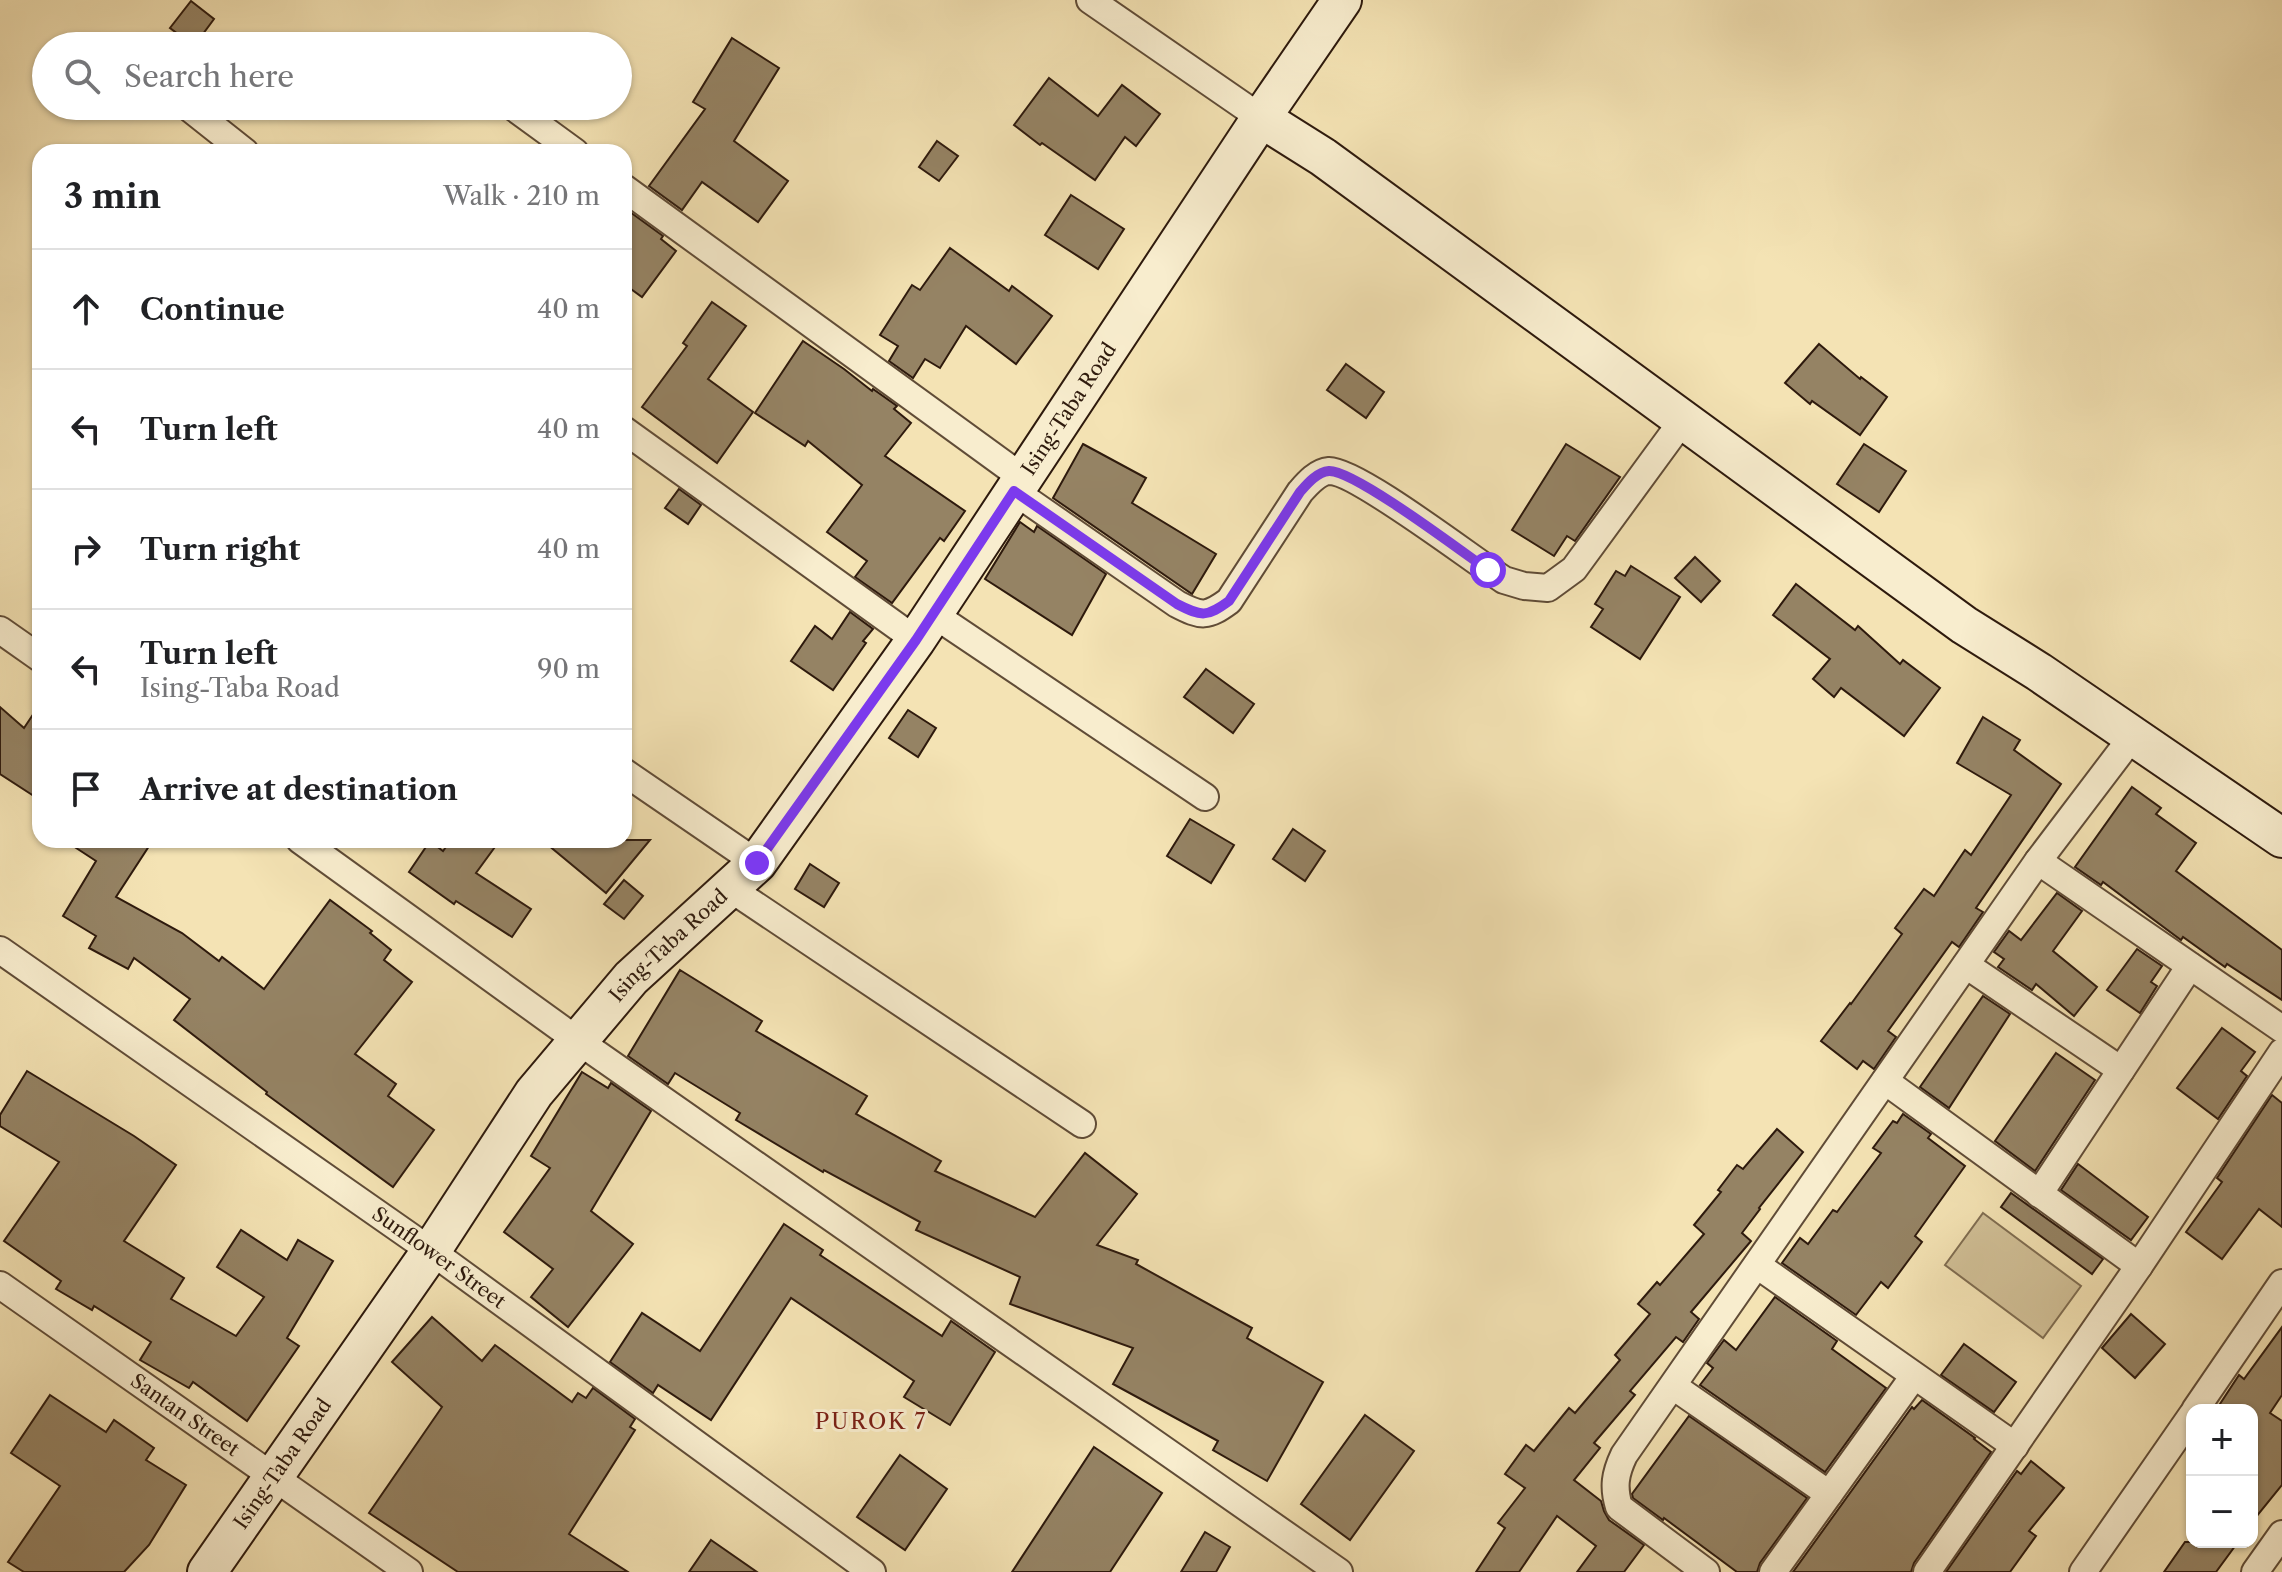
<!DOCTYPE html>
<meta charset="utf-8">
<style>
:root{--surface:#fff;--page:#f6f6f6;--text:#202124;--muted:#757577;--line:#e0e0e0}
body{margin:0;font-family:"Libre Caslon Text",serif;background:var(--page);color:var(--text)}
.controls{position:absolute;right:24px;bottom:24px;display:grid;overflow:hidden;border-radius:16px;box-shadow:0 2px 6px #0004}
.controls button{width:72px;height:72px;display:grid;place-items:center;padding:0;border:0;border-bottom:2px solid var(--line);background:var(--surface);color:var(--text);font:40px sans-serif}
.stop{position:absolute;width:24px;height:24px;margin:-18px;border:6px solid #7c3aed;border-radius:50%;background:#fff}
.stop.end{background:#7c3aed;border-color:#fff;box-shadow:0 2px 8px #0008}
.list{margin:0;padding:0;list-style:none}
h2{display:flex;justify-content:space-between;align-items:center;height:104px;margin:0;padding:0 32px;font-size:34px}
h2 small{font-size:26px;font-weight:400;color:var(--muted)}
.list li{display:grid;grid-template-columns:52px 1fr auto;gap:24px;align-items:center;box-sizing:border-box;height:120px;padding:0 32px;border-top:2px solid var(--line)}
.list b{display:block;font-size:30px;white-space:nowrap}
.list p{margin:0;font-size:26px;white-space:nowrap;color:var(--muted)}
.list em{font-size:26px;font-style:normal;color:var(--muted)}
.icon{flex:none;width:44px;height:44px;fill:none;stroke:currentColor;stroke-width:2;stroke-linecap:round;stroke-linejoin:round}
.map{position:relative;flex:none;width:2282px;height:1572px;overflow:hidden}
.search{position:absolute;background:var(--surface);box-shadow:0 2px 6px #0004;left:32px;top:32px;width:600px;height:88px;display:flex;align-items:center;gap:20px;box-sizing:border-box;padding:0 28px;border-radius:44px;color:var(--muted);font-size:30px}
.panel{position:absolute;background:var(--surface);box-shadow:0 2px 6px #0004;left:32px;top:144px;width:600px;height:704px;border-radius:24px}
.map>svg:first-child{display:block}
.park{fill:#d2c198;stroke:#806e52;stroke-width:2}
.building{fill:#958364;stroke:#2e1a0d;stroke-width:2}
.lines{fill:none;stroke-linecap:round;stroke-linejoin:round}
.street-casing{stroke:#604c37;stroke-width:30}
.secondary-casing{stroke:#2e1a0d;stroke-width:42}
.street{stroke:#f8edce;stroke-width:26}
.secondary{stroke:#f8edce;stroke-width:38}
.route{stroke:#7c3aed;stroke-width:10}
.labels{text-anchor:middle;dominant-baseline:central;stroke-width:6;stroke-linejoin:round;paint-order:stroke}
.street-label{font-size:20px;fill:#2e1a0d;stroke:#f8edce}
.neighbourhood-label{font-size:22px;letter-spacing:2px;fill:#7a1f14;stroke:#f8edce}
</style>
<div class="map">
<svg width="2282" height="1572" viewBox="0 0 2282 1572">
<rect width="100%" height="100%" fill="#f4e3b4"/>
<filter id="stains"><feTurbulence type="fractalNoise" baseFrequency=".0025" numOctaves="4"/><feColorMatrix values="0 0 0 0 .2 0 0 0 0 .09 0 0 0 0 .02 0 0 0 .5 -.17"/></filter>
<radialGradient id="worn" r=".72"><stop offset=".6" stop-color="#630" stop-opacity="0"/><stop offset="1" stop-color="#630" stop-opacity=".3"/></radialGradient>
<path class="park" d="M1983,1213L2081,1286L2043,1338L1945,1265Z"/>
<g class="building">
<path d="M191,1L214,19L194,46L170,28Z"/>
<path d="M732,38L779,68L734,141L788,181L758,222L702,182L682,210L649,186L705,109L693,102Z"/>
<path d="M1049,78L1098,116L1122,85L1160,114L1136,146L1125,137L1095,180L1042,143L1040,145L1014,125Z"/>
<path d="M937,141L958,156L939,181L919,167Z"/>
<path d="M1071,195L1124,229L1098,269L1045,235Z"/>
<path d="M630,212L663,236L661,239L676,251L642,297L624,284V220Z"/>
<path d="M950,248L1009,291L1012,286L1052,316L1016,364L966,326L940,368L925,359L913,378L889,361L898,346L880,335L912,285L920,290Z"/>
<path d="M712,302L746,326L708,379L753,412L717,463L642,407L687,346L683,343Z"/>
<path d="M803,341L844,369L872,391L873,389L897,406L894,409L911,423L885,456L965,511L944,541L940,538L892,603L855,577L867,561L827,532L862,485L808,441L805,446L755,413Z"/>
<path d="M1819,344L1860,379L1861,377L1887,397L1860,435L1812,401L1810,404L1785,383Z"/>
<path d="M1346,364L1384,392L1366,418L1327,390Z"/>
<path d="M1083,444L1146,478L1132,503L1216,554L1192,594L1053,498Z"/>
<path d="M1566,444L1620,477L1575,541L1567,536L1554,556L1512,530Z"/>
<path d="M1864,444L1906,471L1879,512L1837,484Z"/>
<path d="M679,489L701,505L688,524L665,508Z"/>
<path d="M1020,522L1034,532L1037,526L1106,574L1072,635L985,579Z"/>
<path d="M1695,557L1720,581L1701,602L1675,578Z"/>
<path d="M1631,566L1680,597L1640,659L1591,627L1603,609L1595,604L1616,571L1625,576Z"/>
<path d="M1796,584L1855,630L1858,626L1900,664L1903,660L1940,688L1904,736L1841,688L1834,697L1813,679L1830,659L1773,615Z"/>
<path d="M850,612L873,629L863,641L866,643L833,690L791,661L815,626L832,639Z"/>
<path d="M1206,669L1254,704L1233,733L1184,697Z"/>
<path d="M40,704V800L0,774V707L24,728Z"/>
<path d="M908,710L936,728L918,757L889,738Z"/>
<path d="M1983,717L2020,740L2014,750L2061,784L1976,908L1983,912L1959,947L1952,942L1888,1031L1896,1037L1874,1069L1863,1061L1857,1069L1821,1041L1850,1003L1851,1004L1902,934L1895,928L1924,889L1934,896L1965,850L1971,855L2011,795L1957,763Z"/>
<path d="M2132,787L2161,808L2156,814L2196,843L2176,871L2282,950V1000L2227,964L2225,967L2183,937L2181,940L2103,882L2101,885L2075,867Z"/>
<path d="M1190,819L1234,845L1211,883L1167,856Z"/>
<path d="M1293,829L1325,851L1305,881L1273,859Z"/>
<path d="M64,840H153L116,897L182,933L219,961L222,957L264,989L330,900L372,931L370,933L391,950L384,960L412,982L355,1054L396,1084L388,1096L434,1130L393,1187L266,1094L267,1092L174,1020L190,999L134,958L128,969L89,948L96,936L63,916L96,861Z"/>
<path d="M451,840H500L476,873L531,909L512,937L456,901L454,904L409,872L430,841L443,851Z"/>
<path d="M542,840H650L606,893Z"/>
<path d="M810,864L839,883L824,907L795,889Z"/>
<path d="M624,880L643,896L624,919L604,904Z"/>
<path d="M2057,893L2082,911L2053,951L2097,987L2074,1016L2036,984L2032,990L1998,967L2004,959L1994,952L2009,931L2021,940Z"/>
<path d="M2137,949L2162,966L2151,982L2157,986L2140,1013L2107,990Z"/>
<path d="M680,970L762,1021L756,1031L867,1096L856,1114L941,1161L935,1171L1035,1217L1085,1153L1137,1194L1097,1245L1138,1260L1136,1264L1252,1328L1247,1338L1323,1382L1267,1481L1213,1450L1218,1441L1113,1384L1133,1348L1010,1304L1020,1277L916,1230L920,1222L824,1170L823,1172L736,1120L740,1113L675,1073L668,1084L628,1056Z"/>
<path d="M1983,996L2010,1014L1949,1108L1920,1087Z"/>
<path d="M2222,1028L2255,1052L2241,1071L2247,1076L2218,1119L2177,1088Z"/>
<path d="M2056,1053L2095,1080L2035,1171L1995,1141Z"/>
<path d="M27,1071L134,1136L176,1165L124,1241L184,1278L171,1299L236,1336L264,1297L217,1267L241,1230L287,1260L298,1240L333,1261L287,1338L299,1346L247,1421L193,1382L189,1388L140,1360L151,1342L94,1306L92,1310L56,1289L61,1281L4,1241L59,1162L0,1126V1115Z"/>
<path d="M582,1072L608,1088L611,1083L651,1111L591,1211L633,1244L568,1327L531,1297L553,1269L504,1232L550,1168L531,1156Z"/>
<path d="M2272,1095L2282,1103V1227L2259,1209L2222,1259L2186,1232L2222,1182L2217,1178Z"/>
<path d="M1903,1114L1931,1134L1928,1138L1965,1166L1915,1236L1922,1242L1888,1288L1881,1282L1856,1315L1782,1263L1800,1238L1808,1244L1833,1210L1837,1212L1881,1153L1873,1148L1893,1121L1897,1123Z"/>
<path d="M1777,1129L1803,1152L1759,1208L1760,1209L1742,1233L1751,1241L1691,1312L1699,1319L1683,1342L1676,1337L1630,1391L1635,1395L1594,1443L1600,1448L1574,1480L1601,1501L1604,1511L1609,1520L1644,1545L1624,1572H1577L1596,1546L1557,1516L1519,1572H1476L1505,1528L1498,1523L1525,1488L1505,1474L1526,1445L1534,1451L1569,1408L1575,1413L1620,1360L1615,1355L1650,1314L1638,1304L1657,1282L1660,1285L1704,1234L1694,1225L1721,1192L1718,1190L1737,1165L1743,1169Z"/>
<path d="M2078,1164L2148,1217L2131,1240L2061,1190Z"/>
<path d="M2011,1193L2103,1259L2092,1274L2001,1207Z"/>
<path d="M784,1224L823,1250L820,1255L942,1336L951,1321L995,1352L950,1425L904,1397L914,1381L791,1298L711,1420L658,1385L653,1393L610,1362L642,1313L700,1351Z"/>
<path d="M1775,1297L1837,1341L1832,1349L1886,1388L1825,1472L1700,1385L1713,1368L1707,1363L1724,1340L1736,1350Z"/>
<path d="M2131,1314L2165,1344L2135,1378L2102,1348Z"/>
<path d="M432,1317L482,1361L495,1345L572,1402L578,1393L586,1398L593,1388L635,1419L630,1427L635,1430L569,1534L628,1572H458L369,1513L442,1407L392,1362Z"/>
<path d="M2282,1327V1395L2270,1413L2282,1421V1485L2252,1522V1410H2216L2239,1375L2244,1379Z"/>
<path d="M1964,1344L2016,1382L1994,1412L1941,1375Z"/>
<path d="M50,1395L106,1432L114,1420L154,1448L146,1460L186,1485L149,1545L124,1572H24L8,1562L60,1486L11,1453Z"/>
<path d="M1922,1400L1975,1438L1974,1439L1991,1452L1914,1563L1911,1572H1793L1912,1407L1914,1409Z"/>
<path d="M1365,1415L1414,1451L1350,1540L1301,1504Z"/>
<path d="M1689,1416L1807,1498L1760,1563L1757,1572H1737L1664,1518L1663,1520L1633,1498L1632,1494Z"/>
<path d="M1094,1447L1162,1493L1110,1572H1012Z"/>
<path d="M900,1455L947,1489L905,1550L857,1517Z"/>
<path d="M2031,1461L2064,1488L2029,1531L2036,1536L2010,1572H1946L2017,1471L2021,1474Z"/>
<path d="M1205,1532L1230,1547L1216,1572H1181Z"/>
<path d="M711,1540L757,1572H689Z"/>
<path d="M2185,1542H2238L2216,1572H2164Z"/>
</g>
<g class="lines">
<defs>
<g id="street">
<path d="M1090,0L1261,118"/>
<path d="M187,106L245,152"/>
<path d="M512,106L575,152"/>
<path d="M624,188L1023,478"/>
<path d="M624,430L916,640"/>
<path d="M1014,491L1177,604C1202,617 1207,617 1229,601L1300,492C1307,484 1317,472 1329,471C1356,470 1474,561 1504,580L1524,586L1548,588L1574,569L1683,420"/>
<path d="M933,614L1205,797"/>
<path d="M0,630L40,658"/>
<path d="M624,772L757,863"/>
<path d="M300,840L577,1040L1339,1572"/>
<path d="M2038,861L2282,1029"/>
<path d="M731,889L1082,1124"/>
<path id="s1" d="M0,950L431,1251L872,1572"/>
<path d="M1966,965L2121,1070"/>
<path d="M1885,1081L2139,1266"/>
<path d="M2039,1194L2190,966"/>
<path d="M1757,1265L2015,1446"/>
<path id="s2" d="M0,1285L409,1572"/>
<path d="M1673,1386L1829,1494"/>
<path d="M2195,1410L2282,1283"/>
<path d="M1706,1572L1619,1507C1613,1487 1615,1474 1624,1455L2038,861L2132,737"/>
<path d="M1773,1572L1914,1376"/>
<path d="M1927,1572L2139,1266L2282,1052"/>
<path d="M2083,1572L2192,1415"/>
<path d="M2255,1572L2282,1534"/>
</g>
<g id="secondary">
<path d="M1261,118L1323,157L1964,625L2039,672L2282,838"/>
<path id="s3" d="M207,1572L431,1251L534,1093L631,978L757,863L916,640L1261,118L1342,0"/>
</g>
</defs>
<use href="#street" class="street-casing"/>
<use href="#secondary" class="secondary-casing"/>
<use href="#street" class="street"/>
<use href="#secondary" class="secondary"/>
</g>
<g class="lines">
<path class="route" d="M757,863L916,640L1014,491L1177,604C1202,617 1207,617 1229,601L1300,492C1307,484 1317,472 1329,471C1354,470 1461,551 1488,570"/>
</g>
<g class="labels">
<g class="street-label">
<text stroke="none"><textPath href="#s3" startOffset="1452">Ising-Taba Road</textPath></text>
<text stroke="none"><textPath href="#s3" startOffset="780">Ising-Taba Road</textPath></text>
<text stroke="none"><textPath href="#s1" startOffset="536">Sunflower Street</textPath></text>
<text stroke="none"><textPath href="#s2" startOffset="226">Santan Street</textPath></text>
<text stroke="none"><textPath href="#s3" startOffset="132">Ising-Taba Road</textPath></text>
</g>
<g class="neighbourhood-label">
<text x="871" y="1421">PUROK 7</text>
</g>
</g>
<rect width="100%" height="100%" filter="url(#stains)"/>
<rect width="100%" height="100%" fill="url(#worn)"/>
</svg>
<div class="controls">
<button>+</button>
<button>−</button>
</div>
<div class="stop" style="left:1488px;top:570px"></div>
<div class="stop end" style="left:757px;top:863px"></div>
<div class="search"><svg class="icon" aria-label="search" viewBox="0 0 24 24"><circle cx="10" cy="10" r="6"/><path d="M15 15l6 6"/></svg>Search here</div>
<section class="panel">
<h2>3 min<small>Walk · 210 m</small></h2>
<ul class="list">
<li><svg class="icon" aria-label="ahead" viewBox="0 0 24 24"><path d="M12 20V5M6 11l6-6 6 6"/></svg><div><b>Continue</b></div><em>40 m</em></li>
<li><svg class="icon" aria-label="left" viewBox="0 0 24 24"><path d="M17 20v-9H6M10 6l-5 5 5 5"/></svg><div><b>Turn left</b></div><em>40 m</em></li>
<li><svg class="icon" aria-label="right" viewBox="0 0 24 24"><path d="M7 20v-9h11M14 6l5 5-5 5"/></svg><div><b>Turn right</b></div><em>40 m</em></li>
<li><svg class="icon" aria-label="left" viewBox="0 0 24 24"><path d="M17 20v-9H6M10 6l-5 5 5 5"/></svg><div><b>Turn left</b><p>Ising-Taba Road</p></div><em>90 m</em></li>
<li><svg class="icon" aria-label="arrive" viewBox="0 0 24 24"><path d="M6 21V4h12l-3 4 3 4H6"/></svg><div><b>Arrive at destination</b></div></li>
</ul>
</section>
</div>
